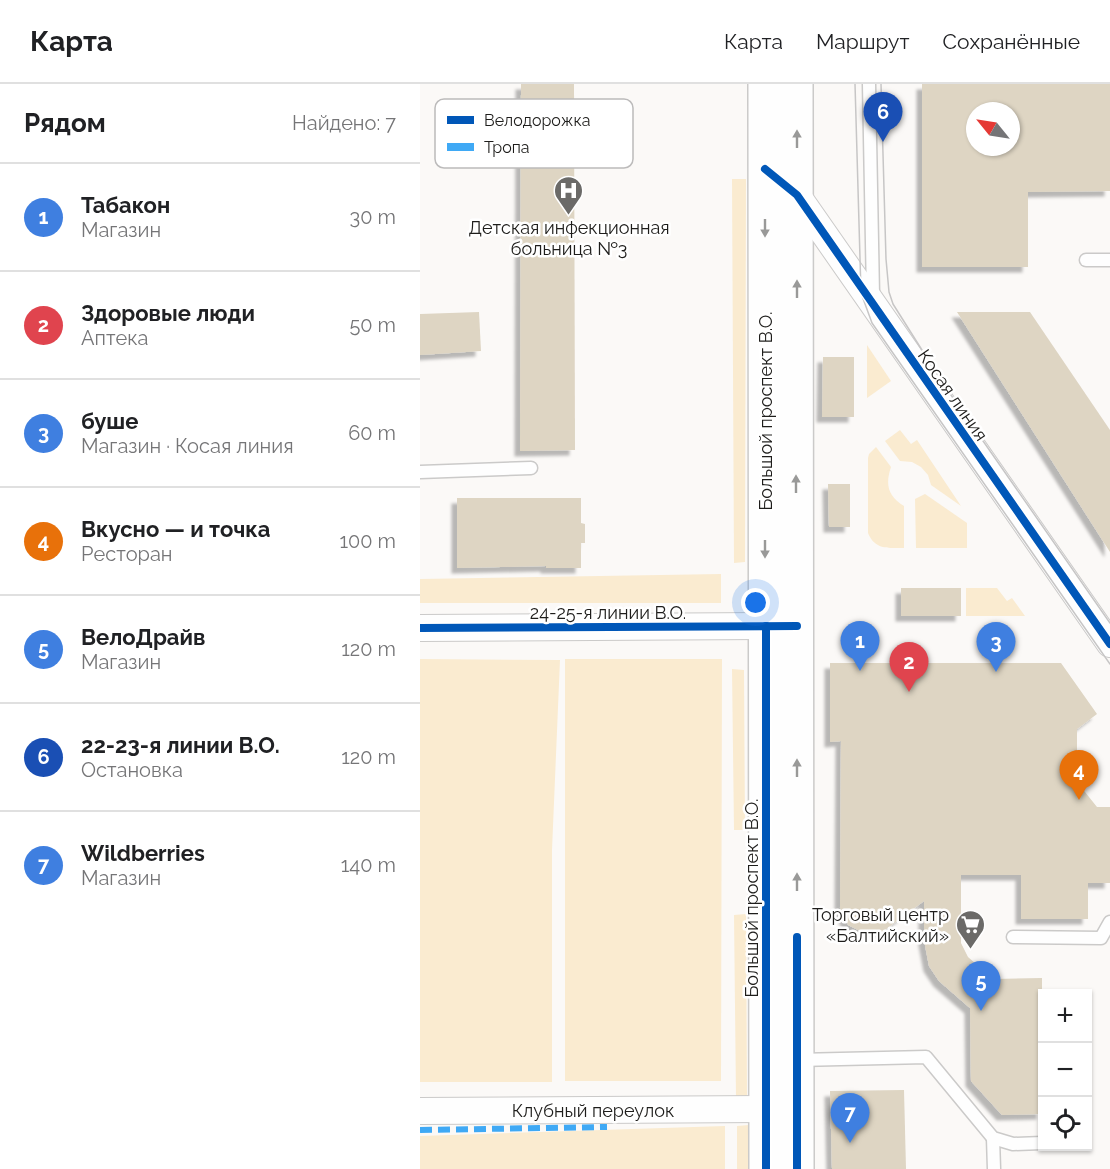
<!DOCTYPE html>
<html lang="ru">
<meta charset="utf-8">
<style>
:root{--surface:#fff;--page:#f6f6f6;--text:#202124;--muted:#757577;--line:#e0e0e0;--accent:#111827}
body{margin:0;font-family:Raleway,sans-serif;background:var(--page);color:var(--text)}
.controls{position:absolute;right:18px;bottom:18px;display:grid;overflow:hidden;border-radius:0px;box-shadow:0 2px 4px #0004}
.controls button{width:54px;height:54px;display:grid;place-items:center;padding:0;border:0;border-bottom:2px solid var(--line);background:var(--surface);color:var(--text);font:30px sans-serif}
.compass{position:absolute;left:546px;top:18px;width:54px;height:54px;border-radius:50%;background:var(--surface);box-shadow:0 2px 4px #0004;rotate:300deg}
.you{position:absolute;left:336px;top:519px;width:21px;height:21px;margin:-15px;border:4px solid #fff;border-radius:50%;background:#1a73e8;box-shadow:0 0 0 9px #1a73e833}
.badge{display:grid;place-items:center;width:39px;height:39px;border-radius:50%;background:var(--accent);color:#fff;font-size:20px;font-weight:700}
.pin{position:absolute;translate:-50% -50px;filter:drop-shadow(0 2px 3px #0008)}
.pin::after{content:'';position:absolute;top:32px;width:21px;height:18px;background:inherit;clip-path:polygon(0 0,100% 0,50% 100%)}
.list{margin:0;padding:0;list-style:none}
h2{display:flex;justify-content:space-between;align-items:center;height:78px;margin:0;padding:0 24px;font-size:26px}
h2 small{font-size:20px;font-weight:400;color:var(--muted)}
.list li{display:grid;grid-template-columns:39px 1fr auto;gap:18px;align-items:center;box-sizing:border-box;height:108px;padding:0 24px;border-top:2px solid var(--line)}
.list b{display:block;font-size:22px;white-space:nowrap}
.list p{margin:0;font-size:20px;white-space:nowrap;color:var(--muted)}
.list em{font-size:20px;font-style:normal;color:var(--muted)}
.icon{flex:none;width:33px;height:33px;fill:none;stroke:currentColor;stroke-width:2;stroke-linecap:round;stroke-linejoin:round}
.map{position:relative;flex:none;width:690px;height:1085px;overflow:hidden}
header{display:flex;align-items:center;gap:36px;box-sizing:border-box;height:84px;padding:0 30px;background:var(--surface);border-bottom:2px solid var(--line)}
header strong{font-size:28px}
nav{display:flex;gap:33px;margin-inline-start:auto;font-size:21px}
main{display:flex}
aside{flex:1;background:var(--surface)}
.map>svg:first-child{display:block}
.green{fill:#faebd0}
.building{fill:#ded5c3;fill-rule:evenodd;filter:url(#shadow)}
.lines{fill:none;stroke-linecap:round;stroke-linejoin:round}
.service-casing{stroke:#cbcac9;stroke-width:15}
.minor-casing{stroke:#cbcac9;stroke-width:28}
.secondary-casing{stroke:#cbcac9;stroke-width:36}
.service{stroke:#fefefe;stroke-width:12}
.minor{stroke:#fefefe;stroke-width:26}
.secondary{stroke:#fefefe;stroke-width:33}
.tram{stroke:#c7c6c6;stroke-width:1.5}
.quiet{stroke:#3fa9f5;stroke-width:6;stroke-dasharray:12 6;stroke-linecap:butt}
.cycleway-casing{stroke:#fff;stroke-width:11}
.cycleway{stroke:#0057b8;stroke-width:8}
.oneway{fill:#999998}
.labels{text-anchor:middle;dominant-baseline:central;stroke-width:5;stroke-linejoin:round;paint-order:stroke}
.poi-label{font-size:18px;fill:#1e1d1b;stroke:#fff}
.street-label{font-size:18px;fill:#1e1d1b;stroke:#fff}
.key{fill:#fff;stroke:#bcbbbb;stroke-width:1.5}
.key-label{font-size:16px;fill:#1e1d1b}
</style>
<header>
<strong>Карта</strong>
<nav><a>Карта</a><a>Маршрут</a><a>Сохранённые</a></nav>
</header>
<main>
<aside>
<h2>Рядом<small>Найдено: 7</small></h2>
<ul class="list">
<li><span class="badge" style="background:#3f7fe0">1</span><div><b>Табакон</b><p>Магазин</p></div><em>30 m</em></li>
<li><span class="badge" style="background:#e0444e">2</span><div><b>Здоровые люди</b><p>Аптека</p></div><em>50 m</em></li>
<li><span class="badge" style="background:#3f7fe0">3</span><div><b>буше</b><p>Магазин · Косая линия</p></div><em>60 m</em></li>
<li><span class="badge" style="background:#e8710a">4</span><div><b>Вкусно — и точка</b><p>Ресторан</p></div><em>100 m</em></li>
<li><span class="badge" style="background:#3f7fe0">5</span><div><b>ВелоДрайв</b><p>Магазин</p></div><em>120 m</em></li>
<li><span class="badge" style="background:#1a4fb4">6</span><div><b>22-23-я линии В.О.</b><p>Остановка</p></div><em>120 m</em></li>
<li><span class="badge" style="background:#3f7fe0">7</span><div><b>Wildberries</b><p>Магазин</p></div><em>140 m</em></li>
</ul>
</aside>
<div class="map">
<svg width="690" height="1085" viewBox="0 0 690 1085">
<defs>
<filter id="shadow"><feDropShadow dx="-5.5" dy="5.5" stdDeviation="1.5" flood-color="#0004"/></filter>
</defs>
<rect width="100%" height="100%" fill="#fbf9f7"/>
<g class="green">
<path d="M312,95H326L325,478L314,479Z"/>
<path d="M447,261L471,297L447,314Z"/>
<path d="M480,346L491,360L497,356L541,422L511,401L508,391L501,383L492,378L480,377L465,357Z"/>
<path d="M456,363L471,383C465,401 468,412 484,422V464C468,464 455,466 448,449V374L449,370Z"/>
<path d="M505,410L547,439V464H496L495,415Z"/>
<path d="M301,490V519H0V495Z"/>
<path d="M546,504H577L587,517L592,514L605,532H546Z"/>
<path d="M0,575L140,576L132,766V998H0Z"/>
<path d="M145,575H302L301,997H145Z"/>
<path d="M312,585L324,586L325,746H314Z"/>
<path d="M326,830L327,1012L316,1013L314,831Z"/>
<path d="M329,1041V1085H317V1042Z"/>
<path d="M305,1042V1085H0V1052Z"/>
</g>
<g class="building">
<path d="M101,0H154L155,366L100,367Z"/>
<path d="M502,0H690V107L608,108V183H502ZM555,27H591V63H555Z"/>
<path d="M59,228L61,267L0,271V230Z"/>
<path d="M537,228H610L690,346V468Z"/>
<path d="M403,273H434V333H402Z"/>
<path d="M408,400H430V443H409Z"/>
<path d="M37,414H161V439L165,440V459H161V484H126V482L37,484Z"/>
<rect x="481" y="504" width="60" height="28"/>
<path d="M410,579H641L677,630L657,645V698L677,723H690V799H668V835H601V791H541V859L548,873L573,895L622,894V1030L582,1031L551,997L550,924L519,897L509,882L504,856V817L462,848H442L428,841L420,824L421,657L410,658Z"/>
<path d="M484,1006L486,1085H412L410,1007Z"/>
</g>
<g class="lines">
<defs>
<g id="service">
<path d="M449,0L453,211"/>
<path d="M666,176H690"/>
<path d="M0,388L111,384"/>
<path d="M593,853L681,854L690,838"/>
<path d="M378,976L506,973L573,1054L593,1060L622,1059"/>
<path d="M573,1054L574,1085"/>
</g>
<g id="minor">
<path d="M371,106L377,111L690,560"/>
<path d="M0,544L363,542"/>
<path d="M0,1027L346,1025"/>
</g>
<g id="secondary">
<path d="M345,0L346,1085"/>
<path d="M376,0L377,1085"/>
</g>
</defs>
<use href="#service" class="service-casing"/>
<use href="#minor" class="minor-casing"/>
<use href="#secondary" class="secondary-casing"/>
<use href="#service" class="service"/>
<use href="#minor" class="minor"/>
<use href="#secondary" class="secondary"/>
<g class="tram">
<path d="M435,0L441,209L452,239L690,580"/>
<path d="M461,0L466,175L469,208L473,220L524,301L690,539"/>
</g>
<path class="quiet" d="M0,1046L187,1043"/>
<defs>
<g id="cycleway">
<path d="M345,85L377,111L690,560"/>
<path d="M346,542V1085"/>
<path d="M0,544L377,542"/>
<path d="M377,853V1085"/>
</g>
</defs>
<use href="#cycleway" class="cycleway-casing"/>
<use href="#cycleway" class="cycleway"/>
</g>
<defs><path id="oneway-solid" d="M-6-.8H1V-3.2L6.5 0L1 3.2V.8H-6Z" transform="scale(1.5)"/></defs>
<g class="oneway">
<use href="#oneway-solid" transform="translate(377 55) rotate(-90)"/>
<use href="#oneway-solid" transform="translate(345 144) rotate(90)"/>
<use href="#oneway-solid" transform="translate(377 205) rotate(-90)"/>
<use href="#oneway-solid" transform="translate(376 400) rotate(-90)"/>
<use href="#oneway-solid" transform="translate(345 465) rotate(90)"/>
<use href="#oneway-solid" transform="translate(377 684) rotate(-90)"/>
<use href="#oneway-solid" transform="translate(377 798) rotate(-90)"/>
</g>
<defs>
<symbol id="hospital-pin" viewBox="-11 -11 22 30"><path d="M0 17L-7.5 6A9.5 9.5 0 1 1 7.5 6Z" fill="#6b6a68" stroke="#fff"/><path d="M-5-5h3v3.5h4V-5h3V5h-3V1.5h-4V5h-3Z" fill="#fff"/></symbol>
<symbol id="supermarket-pin" viewBox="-11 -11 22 30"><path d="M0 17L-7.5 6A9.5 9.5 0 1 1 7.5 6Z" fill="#6b6a68" stroke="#fff"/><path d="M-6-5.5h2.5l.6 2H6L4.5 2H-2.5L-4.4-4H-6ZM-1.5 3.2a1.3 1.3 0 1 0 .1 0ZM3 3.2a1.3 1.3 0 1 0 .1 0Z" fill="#fff"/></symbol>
</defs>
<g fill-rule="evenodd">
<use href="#hospital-pin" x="132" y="90" width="33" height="45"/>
<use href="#supermarket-pin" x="534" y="824" width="33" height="45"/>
</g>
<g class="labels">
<g class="poi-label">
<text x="149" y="143">Детская инфекционная<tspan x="149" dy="21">больница №3</tspan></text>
<text x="529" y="830" text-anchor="end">Торговый центр<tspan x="529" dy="21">«Балтийский»</tspan></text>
</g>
<g class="street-label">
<text transform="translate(533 311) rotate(55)">Косая линия</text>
<text transform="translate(345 327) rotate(-90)">Большой проспект В.О.</text>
<text x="188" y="528">24-25-я линии В.О.</text>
<text transform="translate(331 814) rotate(-90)">Большой проспект В.О.</text>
<text x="173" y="1026">Клубный переулок</text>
</g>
</g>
<rect x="15" y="15" width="198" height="69" rx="9" class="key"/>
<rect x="27" y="32" width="27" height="8" fill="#0057b8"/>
<rect x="27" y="59" width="27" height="8" fill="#3fa9f5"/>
<g class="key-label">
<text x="64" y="42">Велодорожка</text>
<text x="64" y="69">Тропа</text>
</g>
</svg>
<div class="controls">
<button>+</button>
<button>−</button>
<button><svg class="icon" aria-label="locate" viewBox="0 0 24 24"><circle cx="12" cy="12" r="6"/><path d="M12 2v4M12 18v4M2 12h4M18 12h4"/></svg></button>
</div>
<svg class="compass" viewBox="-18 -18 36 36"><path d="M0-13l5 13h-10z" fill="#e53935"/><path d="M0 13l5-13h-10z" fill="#757577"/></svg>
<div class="you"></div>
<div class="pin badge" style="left:440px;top:587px;background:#3f7fe0">1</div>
<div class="pin badge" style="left:489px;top:608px;background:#e0444e">2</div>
<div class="pin badge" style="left:576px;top:588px;background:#3f7fe0">3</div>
<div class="pin badge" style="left:659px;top:716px;background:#e8710a">4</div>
<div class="pin badge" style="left:561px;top:927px;background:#3f7fe0">5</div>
<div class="pin badge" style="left:463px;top:58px;background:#1a4fb4">6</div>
<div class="pin badge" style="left:430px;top:1059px;background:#3f7fe0">7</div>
</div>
</main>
